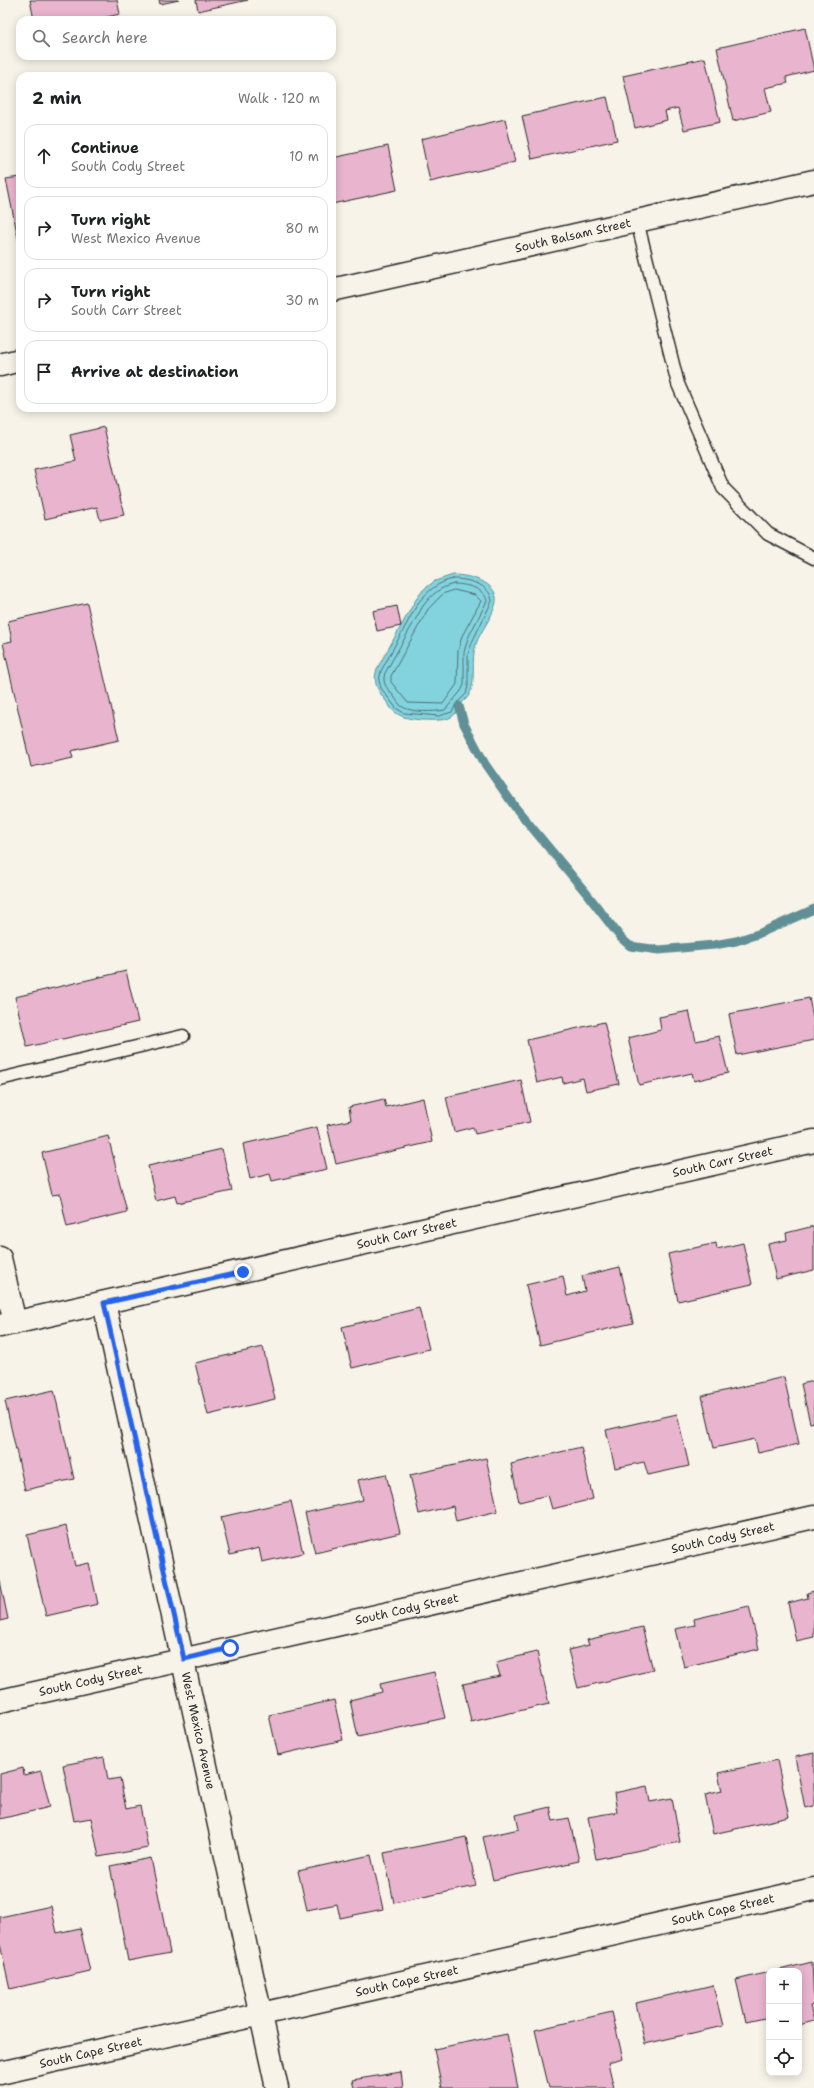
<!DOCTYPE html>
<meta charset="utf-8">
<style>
:root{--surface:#fff;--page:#f2f2f2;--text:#202124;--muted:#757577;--line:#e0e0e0}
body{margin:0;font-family:"Shantell Sans",sans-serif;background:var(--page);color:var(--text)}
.controls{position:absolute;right:12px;bottom:12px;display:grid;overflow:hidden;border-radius:8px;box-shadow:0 2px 10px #0003}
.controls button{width:36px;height:36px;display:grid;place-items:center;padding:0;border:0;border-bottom:1px solid var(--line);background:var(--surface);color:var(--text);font:20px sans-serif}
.stop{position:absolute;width:12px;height:12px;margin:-9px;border:3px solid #2563eb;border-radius:50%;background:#fff}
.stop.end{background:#2563eb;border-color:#fff;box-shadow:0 1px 4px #0008}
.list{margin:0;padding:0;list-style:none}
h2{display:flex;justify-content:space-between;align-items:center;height:52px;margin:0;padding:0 16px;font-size:17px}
h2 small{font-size:13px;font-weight:400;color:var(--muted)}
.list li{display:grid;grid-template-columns:26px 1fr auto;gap:12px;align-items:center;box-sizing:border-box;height:64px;margin:0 8px 8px;padding:0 8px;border:1px solid var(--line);border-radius:12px}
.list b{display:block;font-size:15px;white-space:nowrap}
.list p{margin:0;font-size:13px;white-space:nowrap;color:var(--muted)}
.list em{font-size:13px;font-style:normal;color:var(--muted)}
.icon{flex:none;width:22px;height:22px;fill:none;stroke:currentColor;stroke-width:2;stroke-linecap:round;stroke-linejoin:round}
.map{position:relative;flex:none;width:814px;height:2088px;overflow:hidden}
.search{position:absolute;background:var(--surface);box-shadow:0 2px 10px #0003;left:16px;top:16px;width:320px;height:44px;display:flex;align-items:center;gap:10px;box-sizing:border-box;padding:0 14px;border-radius:12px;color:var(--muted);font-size:15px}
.panel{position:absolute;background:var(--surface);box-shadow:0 2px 10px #0003;left:16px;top:72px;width:320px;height:340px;border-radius:12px}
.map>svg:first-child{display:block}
.water{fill:#83d3de;stroke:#609096}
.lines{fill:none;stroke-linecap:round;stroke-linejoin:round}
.shore{stroke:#4e6e73;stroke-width:1}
.stream{stroke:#609096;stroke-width:9}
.building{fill:#e9b4ce;stroke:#2b2b2b}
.lane-casing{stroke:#2b2b2b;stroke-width:15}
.street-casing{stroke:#2b2b2b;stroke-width:25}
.secondary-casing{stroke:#2b2b2b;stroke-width:25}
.lane{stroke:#f7f3e8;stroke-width:12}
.street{stroke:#f7f3e8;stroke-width:22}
.secondary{stroke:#f7f3e8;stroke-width:22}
.route{stroke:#2563eb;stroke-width:5}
.labels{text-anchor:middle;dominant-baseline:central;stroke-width:4;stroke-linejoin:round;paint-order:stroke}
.street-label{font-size:12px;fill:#2b2b2b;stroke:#f7f3e8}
</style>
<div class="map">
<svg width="814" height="2088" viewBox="0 0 814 2088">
<rect width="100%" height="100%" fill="#f7f3e8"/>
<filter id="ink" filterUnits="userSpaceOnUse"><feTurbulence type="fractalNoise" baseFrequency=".025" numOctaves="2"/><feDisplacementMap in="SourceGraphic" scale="8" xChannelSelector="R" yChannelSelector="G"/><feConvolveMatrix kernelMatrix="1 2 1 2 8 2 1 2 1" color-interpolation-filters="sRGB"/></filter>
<g filter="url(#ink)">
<path class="water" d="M453,575C469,575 503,583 495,606C492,617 480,632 476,644C470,660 477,681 469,695C467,699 462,702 459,706C458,708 457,712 455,714C448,722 433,720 423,720C411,719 398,718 390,707C382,694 371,686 377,669L415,601L423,590L435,581Z"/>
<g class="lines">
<g class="shore">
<path d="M453,579C468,579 490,584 492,601L473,640L468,654V686L466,694L456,704L452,712L439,716L404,713L396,708L381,688L379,681L381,671L418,603C428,591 438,582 453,579Z"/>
<path d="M454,584C465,584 485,588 487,601L468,638L464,652V685L461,691L445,710C433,712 411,713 401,706C397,702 395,697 391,693C386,687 382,682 385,673L423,606C431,595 440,587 454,584Z"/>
<path d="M454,590L475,595L481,601L462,636L458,651L457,684L443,704L408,703L391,682V676L428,609L443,594Z"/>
</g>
<path class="stream" d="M459,706L464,724L485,764L515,807L587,894L621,938L630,946L659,950L714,945L736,941L758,934L814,909"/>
</g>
<g class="building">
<path d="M30,0H117L120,14L94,20H34Z"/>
<path d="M159,0H179L160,4Z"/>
<path d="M196,0H248L198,11Z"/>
<path d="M805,28L814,70L786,77L788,83L765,88L771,112L733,121L717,48Z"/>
<path d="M705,58L720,122L684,130L678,108L665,111L667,120L635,128L623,76Z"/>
<path d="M607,97L617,140L532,159L522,116Z"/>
<path d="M505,119L515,162L430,182L421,139Z"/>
<path d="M388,146L397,190L332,204V158Z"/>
<path d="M20,177V248L6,179Z"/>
<path d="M104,427L124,515L100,520L97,507L45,519L34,470L76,461L70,435Z"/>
<path d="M87,603L119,740L71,751L73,758L31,767L3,643L12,641L8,621Z"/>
<path d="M397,606L401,626L377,631L373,611Z"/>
<path d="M126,971L138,1022L27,1047L15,997Z"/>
<path d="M809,998L814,1023V1040L737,1055L729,1014Z"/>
<path d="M689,1011L696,1041L719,1036L728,1073L694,1081L692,1073L639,1085L628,1038L661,1030L659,1017Z"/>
<path d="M604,1022L619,1084L586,1091L583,1078L563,1083L562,1077L537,1083L527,1040Z"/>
<path d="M521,1080L530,1122L475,1134L473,1127L454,1132L446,1097Z"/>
<path d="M423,1098L432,1142L336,1164L327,1125L351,1120L349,1107L384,1099L386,1107Z"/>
<path d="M317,1127L327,1169L272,1181L270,1174L250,1179L243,1144Z"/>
<path d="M108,1136L127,1212L67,1227L60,1194L52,1195L42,1153Z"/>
<path d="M222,1149L232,1191L177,1203L175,1196L156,1201L148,1166Z"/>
<path d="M814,1226V1270L776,1279L768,1244L787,1240L786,1233Z"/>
<path d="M716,1243L717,1249L743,1243L752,1284L678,1301L668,1254Z"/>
<path d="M620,1267L633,1323L540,1345L526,1285L563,1276L567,1296L585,1291L582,1276Z"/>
<path d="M419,1308L429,1349L352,1368L342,1327Z"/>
<path d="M263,1347L275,1399L208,1415L195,1363Z"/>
<path d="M784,1377L799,1444L758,1453L755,1439L714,1448L702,1396Z"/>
<path d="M814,1381V1422L810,1423L801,1384Z"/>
<path d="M54,1390L74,1479L25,1490L5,1401Z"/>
<path d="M677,1414L689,1466L648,1475L644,1462L615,1468L606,1430Z"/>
<path d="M581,1447L593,1499L552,1509L548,1495L519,1502L511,1464Z"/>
<path d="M486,1458L498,1511L456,1521L453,1506L419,1514L410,1475Z"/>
<path d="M386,1474L400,1533L315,1553L305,1513L363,1500L358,1480Z"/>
<path d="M291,1501L303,1553L262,1562L259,1548L230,1555L221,1517Z"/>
<path d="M66,1526L75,1566L89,1563L98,1604L46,1616L27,1535Z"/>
<path d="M0,1581L8,1619L0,1621Z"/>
<path d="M814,1591V1637L796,1641L788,1603L808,1598L807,1593Z"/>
<path d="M749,1606L759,1649L684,1667L675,1629L695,1625L694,1619Z"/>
<path d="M642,1627L653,1670L578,1688L568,1650L589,1645L587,1640Z"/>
<path d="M537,1652L549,1704L471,1722L463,1684L500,1676L496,1662Z"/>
<path d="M434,1672L445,1718L358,1737L350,1700L382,1692L380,1684Z"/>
<path d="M334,1700L343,1740L278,1755L269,1715Z"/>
<path d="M814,1753V1806L805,1808L795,1757Z"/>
<path d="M104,1757L108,1780L120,1778L126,1809L140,1806L148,1848L99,1857L91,1818L74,1821L63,1765Z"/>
<path d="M777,1760L789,1817L713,1834L705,1795L722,1791L718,1773Z"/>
<path d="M23,1768L24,1775L41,1771L50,1807L0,1819V1774Z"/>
<path d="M647,1786L650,1802L672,1798L680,1842L596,1859L588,1817L617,1812L614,1793Z"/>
<path d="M550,1807L553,1821L569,1818L579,1861L493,1880L483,1837L519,1829L516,1815Z"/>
<path d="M466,1837L476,1886L394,1903L384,1853Z"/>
<path d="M371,1855L383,1909L340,1918L337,1904L307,1910L298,1871Z"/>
<path d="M151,1858L170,1953L128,1961L110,1866Z"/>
<path d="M51,1906L57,1933L80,1928L90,1971L10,1989L0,1944V1917Z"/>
<path d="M812,1962L814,2005L810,2006L814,2021L799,2025V1971H775Z"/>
<path d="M769,1972V2017L746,2022L736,1980Z"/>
<path d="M713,1985L723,2026L645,2044L636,2003Z"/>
<path d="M612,2012L623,2059L608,2063L614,2088H549L535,2030Z"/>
<path d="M507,2034L518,2088H442L434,2049Z"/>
<path d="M401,2072L403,2088H354L352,2080Z"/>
</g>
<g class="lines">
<defs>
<g id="lane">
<path d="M637,221L678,384L723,488L768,534L814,558"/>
<path d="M0,1079L183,1036"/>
</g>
<g id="street">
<path id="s1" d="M332,290L814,181"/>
<path d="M0,365L20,360"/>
<path d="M0,1258L15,1323"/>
<path id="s2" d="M104,1303L277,2088"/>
<path id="s3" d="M0,1701L814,1517"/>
<path id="s4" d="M0,2073L814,1889"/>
</g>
<g id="secondary">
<path id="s5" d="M0,1326L814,1141"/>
</g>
</defs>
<use href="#lane" class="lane-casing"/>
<use href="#street" class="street-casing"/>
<use href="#secondary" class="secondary-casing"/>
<use href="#lane" class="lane"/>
<use href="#street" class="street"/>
<use href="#secondary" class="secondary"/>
</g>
</g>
<g class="lines" filter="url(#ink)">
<path class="route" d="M230,1648L184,1659L104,1303L243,1272"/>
</g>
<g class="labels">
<g class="street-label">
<text stroke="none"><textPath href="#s1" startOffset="247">South Balsam Street</textPath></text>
<text stroke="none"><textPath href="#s5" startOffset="741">South Carr Street</textPath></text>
<text stroke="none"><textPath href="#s5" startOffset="417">South Carr Street</textPath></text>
<text stroke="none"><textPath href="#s3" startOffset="741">South Cody Street</textPath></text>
<text stroke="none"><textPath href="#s3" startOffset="417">South Cody Street</textPath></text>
<text stroke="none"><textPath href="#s3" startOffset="93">South Cody Street</textPath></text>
<text stroke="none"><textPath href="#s2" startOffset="438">West Mexico Avenue</textPath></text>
<text stroke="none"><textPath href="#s4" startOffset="741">South Cape Street</textPath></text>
<text stroke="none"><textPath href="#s4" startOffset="417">South Cape Street</textPath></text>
<text stroke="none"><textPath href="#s4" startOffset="93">South Cape Street</textPath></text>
</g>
</g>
</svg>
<div class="controls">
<button>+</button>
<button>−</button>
<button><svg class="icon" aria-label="locate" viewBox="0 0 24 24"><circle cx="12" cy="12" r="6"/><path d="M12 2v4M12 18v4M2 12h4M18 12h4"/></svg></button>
</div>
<div class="stop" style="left:230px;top:1648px"></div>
<div class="stop end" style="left:243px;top:1272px"></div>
<div class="search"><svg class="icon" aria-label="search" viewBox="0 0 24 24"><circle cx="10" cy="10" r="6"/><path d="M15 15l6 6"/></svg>Search here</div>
<section class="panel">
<h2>2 min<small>Walk · 120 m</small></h2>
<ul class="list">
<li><svg class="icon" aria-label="ahead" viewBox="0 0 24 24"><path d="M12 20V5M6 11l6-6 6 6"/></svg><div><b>Continue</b><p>South Cody Street</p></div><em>10 m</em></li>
<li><svg class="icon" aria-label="right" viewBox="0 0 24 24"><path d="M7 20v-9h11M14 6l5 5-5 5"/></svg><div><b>Turn right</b><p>West Mexico Avenue</p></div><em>80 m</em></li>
<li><svg class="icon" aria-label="right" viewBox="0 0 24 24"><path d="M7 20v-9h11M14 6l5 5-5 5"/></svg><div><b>Turn right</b><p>South Carr Street</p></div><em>30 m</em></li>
<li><svg class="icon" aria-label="arrive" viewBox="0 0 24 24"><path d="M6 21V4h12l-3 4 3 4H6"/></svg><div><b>Arrive at destination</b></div></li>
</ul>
</section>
</div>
